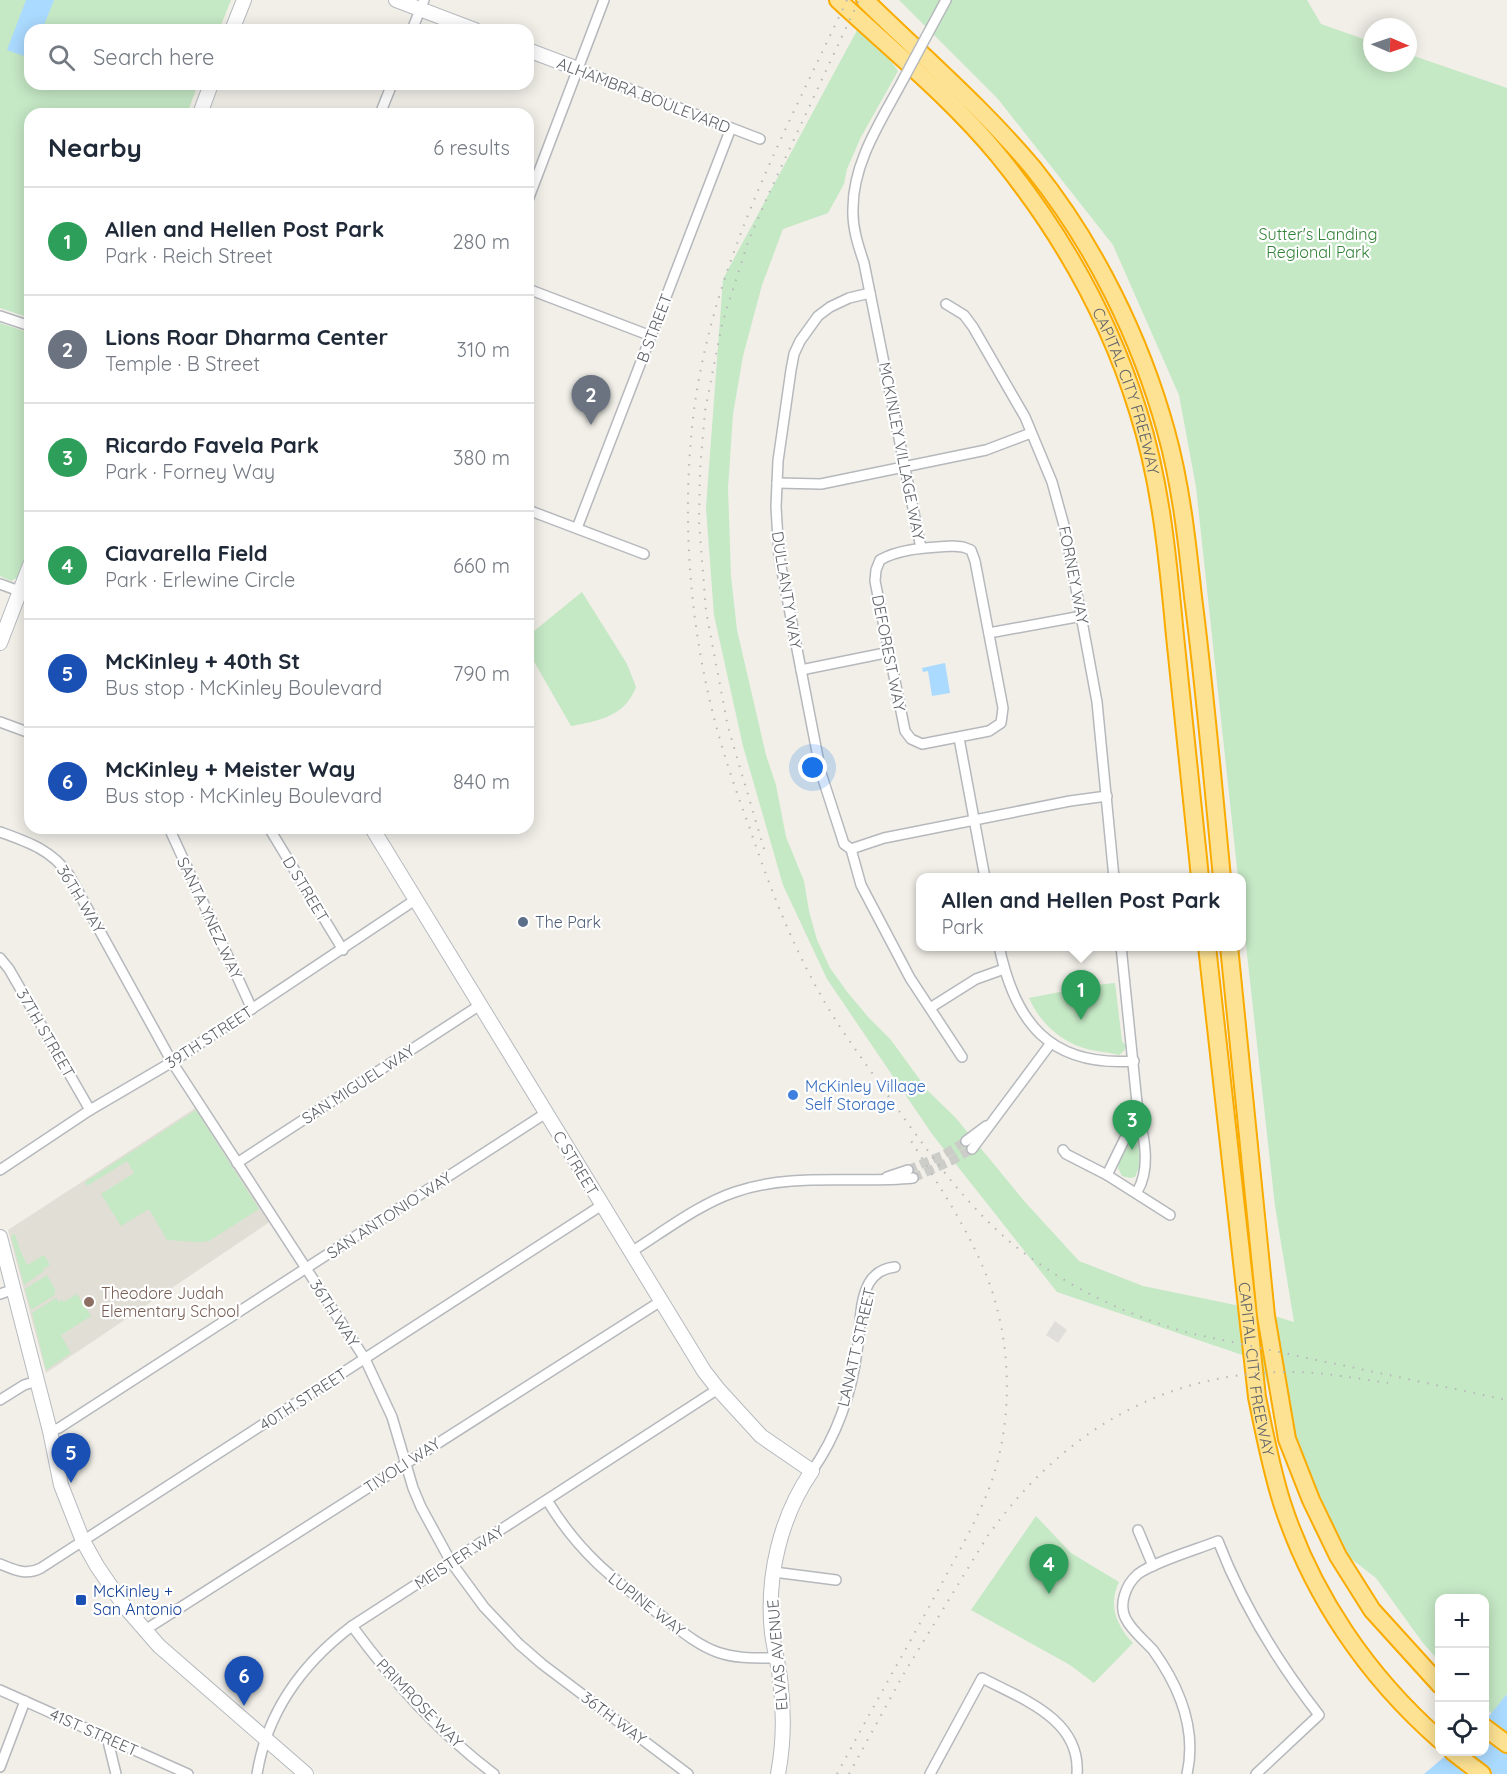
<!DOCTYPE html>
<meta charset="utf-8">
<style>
:root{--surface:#fff;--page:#f6f6f7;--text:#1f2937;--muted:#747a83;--line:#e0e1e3;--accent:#d93025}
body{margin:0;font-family:Quicksand,sans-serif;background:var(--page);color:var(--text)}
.controls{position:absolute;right:18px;bottom:18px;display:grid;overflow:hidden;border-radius:12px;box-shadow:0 3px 15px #0003}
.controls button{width:54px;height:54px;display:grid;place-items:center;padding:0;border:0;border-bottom:2px solid var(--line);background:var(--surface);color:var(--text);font:30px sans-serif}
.compass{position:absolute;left:1363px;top:18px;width:54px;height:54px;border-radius:50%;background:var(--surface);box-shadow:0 3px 15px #0003;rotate:92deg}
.you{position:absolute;left:813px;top:768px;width:21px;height:21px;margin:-15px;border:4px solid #fff;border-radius:50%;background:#1a73e8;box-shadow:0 0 0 9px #1a73e833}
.badge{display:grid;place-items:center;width:39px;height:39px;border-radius:50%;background:var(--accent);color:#fff;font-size:20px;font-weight:700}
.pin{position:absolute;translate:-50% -50px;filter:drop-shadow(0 2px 3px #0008)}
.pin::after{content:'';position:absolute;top:32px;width:21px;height:18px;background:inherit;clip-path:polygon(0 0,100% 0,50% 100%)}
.popup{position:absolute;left:916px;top:873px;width:330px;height:78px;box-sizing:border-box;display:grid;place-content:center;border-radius:12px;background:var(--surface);filter:drop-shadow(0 2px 4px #0005);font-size:20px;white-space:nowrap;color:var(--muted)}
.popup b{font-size:22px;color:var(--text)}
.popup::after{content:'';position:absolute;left:50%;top:100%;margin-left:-12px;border:12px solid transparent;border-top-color:var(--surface)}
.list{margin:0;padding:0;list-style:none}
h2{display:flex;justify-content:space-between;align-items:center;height:78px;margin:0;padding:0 24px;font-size:26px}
h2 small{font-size:20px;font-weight:400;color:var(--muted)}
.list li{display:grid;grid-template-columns:39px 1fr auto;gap:18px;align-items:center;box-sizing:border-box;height:108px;padding:0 24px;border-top:2px solid var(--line)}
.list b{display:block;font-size:22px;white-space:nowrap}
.list p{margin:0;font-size:20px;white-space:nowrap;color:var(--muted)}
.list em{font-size:20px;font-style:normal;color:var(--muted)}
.icon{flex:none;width:33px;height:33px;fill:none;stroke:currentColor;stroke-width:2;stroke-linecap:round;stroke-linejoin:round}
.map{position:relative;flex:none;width:1507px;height:1774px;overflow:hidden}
.search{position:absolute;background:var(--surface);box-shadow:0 3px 15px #0003;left:24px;top:24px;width:510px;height:66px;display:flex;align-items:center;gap:15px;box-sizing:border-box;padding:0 21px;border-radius:18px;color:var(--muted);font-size:22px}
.panel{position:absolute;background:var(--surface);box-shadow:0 3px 15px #0003;left:24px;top:108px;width:510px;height:726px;border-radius:18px}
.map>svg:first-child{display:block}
.industrial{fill:#e0deda}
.education{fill:#e1ded6}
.green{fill:#c5e8c5}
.water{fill:#aadaff}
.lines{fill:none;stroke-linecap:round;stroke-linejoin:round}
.street-tunnel{stroke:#ccccc8;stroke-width:9;stroke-dasharray:9 4.5;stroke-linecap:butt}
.street-casing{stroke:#b5b8bc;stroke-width:12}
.secondary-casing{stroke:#b6babf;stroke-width:16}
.highway-casing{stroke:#f9ab00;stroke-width:20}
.street{stroke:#fff;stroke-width:9}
.secondary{stroke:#fff;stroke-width:14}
.highway{stroke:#fde293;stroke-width:16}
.rail{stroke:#b6b7b8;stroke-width:2;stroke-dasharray:1.5 8;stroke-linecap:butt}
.street-bridge-casing{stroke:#b5b8bc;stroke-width:12;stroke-linecap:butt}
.street-bridge{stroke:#fff;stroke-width:9}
.service-dot{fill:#5c6f8a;stroke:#fff;stroke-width:2}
.shop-dot{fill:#3f7fe0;stroke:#fff;stroke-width:2}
.education-dot{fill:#8d6e63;stroke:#fff;stroke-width:2}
.transit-dot{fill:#1a4fb4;stroke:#fff;stroke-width:2}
.labels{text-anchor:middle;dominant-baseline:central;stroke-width:4.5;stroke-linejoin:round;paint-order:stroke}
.street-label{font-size:16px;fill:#5f6368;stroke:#fff}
.park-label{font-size:16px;fill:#348238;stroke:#fff}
.service-label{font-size:16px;fill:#4e5e75;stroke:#fff;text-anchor:start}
.shop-label{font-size:16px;fill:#366cbe;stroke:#fff;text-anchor:start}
.education-label{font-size:16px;fill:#785e54;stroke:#fff;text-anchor:start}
.transit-label{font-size:16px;fill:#164399;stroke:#fff;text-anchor:start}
</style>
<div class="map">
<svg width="1507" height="1774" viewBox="0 0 1507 1774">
<rect width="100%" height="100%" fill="#f1efe8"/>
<path class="industrial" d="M1055,1321L1067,1330L1058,1343L1046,1335Z"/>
<path class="education" d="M197,1107L271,1221L46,1373L8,1230Z"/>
<g class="green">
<path d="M0,0H231L219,30H30V84H198L187,114H30V318L0,308Z"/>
<path d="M899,0H1307L1321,24L1372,42V63H1408V54L1507,88V1694L1492,1714L1485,1707L1484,1598H1440L1439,1661L1423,1643L1376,1578L1314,1530L1260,1361L1057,1292L932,1134L827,979L783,885L743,746L714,615L706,508L723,279L862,21L898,71L861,137L847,169L844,184L828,213L783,229L762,285L743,356L733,414L728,488L731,576L737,630L766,755L776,785L786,837L804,881L809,911L817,940L830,968L848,993L869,1018L891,1040L928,1091L955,1117L1025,1202L1079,1261L1143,1286L1245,1307L1294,1322L1275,1206L1242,909V878L1238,877L1196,487L1179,395L1113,245L998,99Z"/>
<path d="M0,323L30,333V545L18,577L11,581L0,576Z"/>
<path d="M582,592L627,664L636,687C625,716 599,721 571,726L528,651V636Z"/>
<path d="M1115,983L1122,1041L1126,1046L1124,1051L1119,1055C1109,1052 1098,1052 1087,1049C1061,1042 1040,1023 1029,998L1096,985Z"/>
<path d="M196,1110L259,1209L209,1241L198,1242L167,1240L149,1209L121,1226L101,1194L134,1173L127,1161L87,1186L85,1182Z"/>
<path d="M1137,1119L1141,1162L1135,1177L1130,1178L1122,1176L1118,1168L1120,1158Z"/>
<path d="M15,1234L20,1250L27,1265L44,1255L50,1265L43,1269L44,1271L24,1285L11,1236Z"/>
<path d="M47,1275L56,1291L53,1293L55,1295L31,1310L25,1289Z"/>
<path d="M77,1294L91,1316L61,1335L71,1353L46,1370L32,1313L56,1298L59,1302L62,1300L64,1302Z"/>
<path d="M1036,1516L1071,1553L1119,1582C1108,1605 1116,1625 1133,1643L1094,1683L1070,1665L971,1610Z"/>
</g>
<g class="water">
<path d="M26,0H54L42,30H30V58L7,50Z"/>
<path d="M945,663L950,693L932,696L928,671L923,672L922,668Z"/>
<path d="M1507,1694V1774H1424L1450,1752H1484L1485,1721Z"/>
</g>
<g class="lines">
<g class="street-tunnel">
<path d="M908,1170L943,1155L966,1141"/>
<path d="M913,1178L951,1161L972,1149"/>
</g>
<defs>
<g id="street">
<path d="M412,30L424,0"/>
<path d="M926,37L946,0"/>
<path d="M578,69L760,139"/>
<path d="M904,78C883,118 853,161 853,208C852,227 858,245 864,263L921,548"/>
<path d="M380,114L392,84"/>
<path d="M528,200L604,0"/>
<path d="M528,289L651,336"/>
<path d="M870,293L849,298L830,307L818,316L800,341L794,354L791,370L778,461L776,507L779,556L821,773L844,844L851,849L884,838L1070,801L1107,796"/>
<path d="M946,304L964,315L973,327L1025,417L1052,482L1065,529L1097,702L1114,878"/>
<path d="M0,316L30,326"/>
<path d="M777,483L821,484L986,450L1031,433"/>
<path d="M528,510L644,554"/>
<path d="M577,528L731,128"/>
<path d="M952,546L963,547L971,550L975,561L1003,708L1001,723L989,731L922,744L911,739L905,731L875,581L876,570L880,560C901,548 928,548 952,546Z"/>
<path d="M0,584L30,595"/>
<path d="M989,633L1082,616"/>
<path d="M801,670L890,652"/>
<path d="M0,722L30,733"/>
<path d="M959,738L985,878"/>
<path d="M169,828L252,1009"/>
<path d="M269,828L343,950"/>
<path d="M0,832C28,842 52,850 69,875L172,1062L365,1359L392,1417L413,1488L421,1507L451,1562L484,1607L519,1644L542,1664L688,1774"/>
<path d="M851,849L861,885L910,978L962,1057"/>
<path d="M999,946C1015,1023 1050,1067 1134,1061"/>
<path d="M1121,946L1137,1103"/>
<path d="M0,958L9,969L90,1110"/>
<path d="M930,1008L976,979L1004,969"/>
<path d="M966,1141L986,1126"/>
<path d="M972,1149L1051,1043"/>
<path d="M1063,1150L1066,1154L1107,1175L1170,1215"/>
<path d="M237,1163L480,1005"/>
<path d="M0,1170L90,1110L172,1062L415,900"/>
<path d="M1107,1175L1127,1134L1137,1103C1142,1132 1153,1165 1137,1192"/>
<path d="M887,1177L908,1170"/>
<path d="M631,1252C663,1232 699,1204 735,1192C793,1172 854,1184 913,1178"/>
<path d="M0,1294L14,1289"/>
<path d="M0,1400L24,1385L37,1381"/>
<path d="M50,1431L59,1428L546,1113"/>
<path d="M812,1471C836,1437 852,1393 857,1351C861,1329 858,1304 869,1283C875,1273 884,1268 895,1267"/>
<path d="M547,1500C578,1552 612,1578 659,1614C678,1628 695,1644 717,1652C737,1659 756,1658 777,1658"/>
<path d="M1138,1530L1153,1566"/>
<path d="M0,1564C15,1570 26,1576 41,1568L602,1205"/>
<path d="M774,1572L836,1580"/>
<path d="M352,1626C393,1682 438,1732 494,1774"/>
<path d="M145,1630L661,1301"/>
<path d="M0,1690L188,1774"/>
<path d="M107,1737L116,1774"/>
<path d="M0,1767L25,1701"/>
<path d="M257,1774C267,1712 303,1663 352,1626L718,1389"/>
<path d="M930,1774L982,1678C1022,1699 1081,1719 1077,1774"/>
<path d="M1187,1774C1197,1729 1179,1686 1153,1650C1144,1640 1132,1631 1126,1619C1118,1605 1126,1584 1138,1574C1154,1562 1198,1549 1218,1541C1243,1606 1277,1661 1319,1715L1256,1774"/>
</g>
<g id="secondary">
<path d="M396,0L475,30"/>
<path d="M232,30L244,0"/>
<path d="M528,50L578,69"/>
<path d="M200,114L211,84"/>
<path d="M0,643L30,565"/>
<path d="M372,828L704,1371L718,1389L761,1436L812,1471C780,1517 766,1578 772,1633C774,1648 778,1663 780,1678C784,1710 784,1743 778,1774"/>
<path d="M0,1237L50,1431L61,1485L83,1541L97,1566L125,1607L159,1646L306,1774"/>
</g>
<g id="highway">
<path id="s1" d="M838,0C892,50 951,98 998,155C1060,231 1109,317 1138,411C1161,483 1168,560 1175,636C1183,716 1192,797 1200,878"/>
<path d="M865,0C922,56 982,107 1033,168C1094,244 1140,337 1166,431C1181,485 1187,541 1193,597C1205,690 1213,784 1222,878"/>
<path id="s2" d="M1207,946L1257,1397C1264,1432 1271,1468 1282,1503C1312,1595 1367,1676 1440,1740"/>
<path d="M1229,946L1266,1316L1287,1439L1311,1500L1338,1556L1372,1610L1440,1685"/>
<path d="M1484,1727L1507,1744"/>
<path d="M1453,1752L1482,1774"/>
</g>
</defs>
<use href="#street" class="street-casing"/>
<use href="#secondary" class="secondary-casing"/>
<use href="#highway" class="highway-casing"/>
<use href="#street" class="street"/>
<use href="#secondary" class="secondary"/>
<use href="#highway" class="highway"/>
<g class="rail">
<path d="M847,0C784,134 714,261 694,410C681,515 689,627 717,729C726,762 737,794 749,826C768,883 790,940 819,992C839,1029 865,1062 889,1097C927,1150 964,1204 1015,1246C1067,1287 1126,1315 1189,1333L1507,1400"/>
<path d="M764,849L728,727L706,611L699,522L700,470L705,411L722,324L748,242L769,193L859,0"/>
<path d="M837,1774C867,1718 898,1663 929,1607C950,1567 974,1528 990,1486C1012,1425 1012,1355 993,1294C975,1238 940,1188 910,1139"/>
<path d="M849,1774L903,1675L987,1537C1058,1436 1158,1374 1283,1372C1318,1371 1353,1378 1388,1383"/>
</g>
<defs>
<path id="street-bridge" d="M904,78L926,37"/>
</defs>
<use href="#street-bridge" class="street-bridge-casing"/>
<use href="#street-bridge" class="street-bridge"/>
</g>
<circle class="service-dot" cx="523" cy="922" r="6"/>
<circle class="shop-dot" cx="793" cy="1095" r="6"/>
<circle class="education-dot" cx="89" cy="1302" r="6"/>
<rect class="transit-dot" x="75" y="1594" width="12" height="12" rx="3"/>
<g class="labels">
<g class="street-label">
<text transform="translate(644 95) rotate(21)">ALHAMBRA BOULEVARD</text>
<text transform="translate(654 328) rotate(-69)">B STREET</text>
<text stroke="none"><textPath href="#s1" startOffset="494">CAPITAL CITY FREEWAY</textPath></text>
<text transform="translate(902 451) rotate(79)">MCKINLEY VILLAGE WAY</text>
<text transform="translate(1074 575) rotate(79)">FORNEY WAY</text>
<text transform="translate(787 590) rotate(81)">DULLANTY WAY</text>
<text transform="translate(889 653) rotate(79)">DEFOREST WAY</text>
<text transform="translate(306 889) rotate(59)">D STREET</text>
<text transform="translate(81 899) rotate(59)">36TH WAY</text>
<text transform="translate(210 918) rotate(65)">SANTA YNEZ WAY</text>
<text transform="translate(46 1033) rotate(60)">37TH STREET</text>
<text transform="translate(209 1037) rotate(-33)">39TH STREET</text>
<text transform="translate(358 1084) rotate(-33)">SAN MIGUEL WAY</text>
<text transform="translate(576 1163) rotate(59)">C STREET</text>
<text transform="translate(389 1215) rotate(-33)">SAN ANTONIO WAY</text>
<text transform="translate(335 1313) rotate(57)">36TH WAY</text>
<text transform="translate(856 1347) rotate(-77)">LANATT STREET</text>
<text stroke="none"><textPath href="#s2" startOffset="426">CAPITAL CITY FREEWAY</textPath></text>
<text transform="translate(303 1399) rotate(-33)">40TH STREET</text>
<text transform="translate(402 1465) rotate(-33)">TIVOLI WAY</text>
<text transform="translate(459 1557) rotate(-33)">MEISTER WAY</text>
<text transform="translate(647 1604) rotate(38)">LUPINE WAY</text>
<text transform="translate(777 1655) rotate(-95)">ELVAS AVENUE</text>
<text transform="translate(420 1703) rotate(46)">PRIMROSE WAY</text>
<text transform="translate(614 1718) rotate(37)">36TH WAY</text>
<text transform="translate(94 1732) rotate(24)">41ST STREET</text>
</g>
<g class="park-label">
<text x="1318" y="234">Sutter's Landing<tspan x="1318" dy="18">Regional Park</tspan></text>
</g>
<g class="service-label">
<text x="535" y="922">The Park</text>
</g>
<g class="shop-label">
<text x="805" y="1086">McKinley Village<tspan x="805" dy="18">Self Storage</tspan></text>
</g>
<g class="education-label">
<text x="101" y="1293">Theodore Judah<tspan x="101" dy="18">Elementary School</tspan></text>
</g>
<g class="transit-label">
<text x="93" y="1591">McKinley +<tspan x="93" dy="18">San Antonio</tspan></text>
</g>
</g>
</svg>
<div class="controls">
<button>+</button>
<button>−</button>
<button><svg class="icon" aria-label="locate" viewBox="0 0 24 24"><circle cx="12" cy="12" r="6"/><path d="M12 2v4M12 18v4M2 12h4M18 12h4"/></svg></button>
</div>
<svg class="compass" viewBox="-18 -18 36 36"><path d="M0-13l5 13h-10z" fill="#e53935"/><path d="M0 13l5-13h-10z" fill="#747a83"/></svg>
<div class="you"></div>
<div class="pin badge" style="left:1081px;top:1020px;background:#2e9e5b">1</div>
<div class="popup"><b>Allen and Hellen Post Park</b>Park</div>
<div class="pin badge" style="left:591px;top:425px;background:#6b7280">2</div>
<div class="pin badge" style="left:1132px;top:1150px;background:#2e9e5b">3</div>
<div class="pin badge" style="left:1049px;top:1594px;background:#2e9e5b">4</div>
<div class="pin badge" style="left:71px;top:1483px;background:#1a4fb4">5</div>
<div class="pin badge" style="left:244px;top:1706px;background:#1a4fb4">6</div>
<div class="search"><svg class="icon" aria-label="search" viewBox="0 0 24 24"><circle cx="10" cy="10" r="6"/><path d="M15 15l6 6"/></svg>Search here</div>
<section class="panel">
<h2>Nearby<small>6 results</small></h2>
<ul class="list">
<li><span class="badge" style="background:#2e9e5b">1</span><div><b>Allen and Hellen Post Park</b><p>Park · Reich Street</p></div><em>280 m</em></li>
<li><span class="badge" style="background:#6b7280">2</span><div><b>Lions Roar Dharma Center</b><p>Temple · B Street</p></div><em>310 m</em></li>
<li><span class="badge" style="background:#2e9e5b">3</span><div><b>Ricardo Favela Park</b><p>Park · Forney Way</p></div><em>380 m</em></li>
<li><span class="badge" style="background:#2e9e5b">4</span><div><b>Ciavarella Field</b><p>Park · Erlewine Circle</p></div><em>660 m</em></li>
<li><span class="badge" style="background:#1a4fb4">5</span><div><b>McKinley + 40th St</b><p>Bus stop · McKinley Boulevard</p></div><em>790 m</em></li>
<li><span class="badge" style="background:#1a4fb4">6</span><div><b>McKinley + Meister Way</b><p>Bus stop · McKinley Boulevard</p></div><em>840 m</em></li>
</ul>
</section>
</div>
